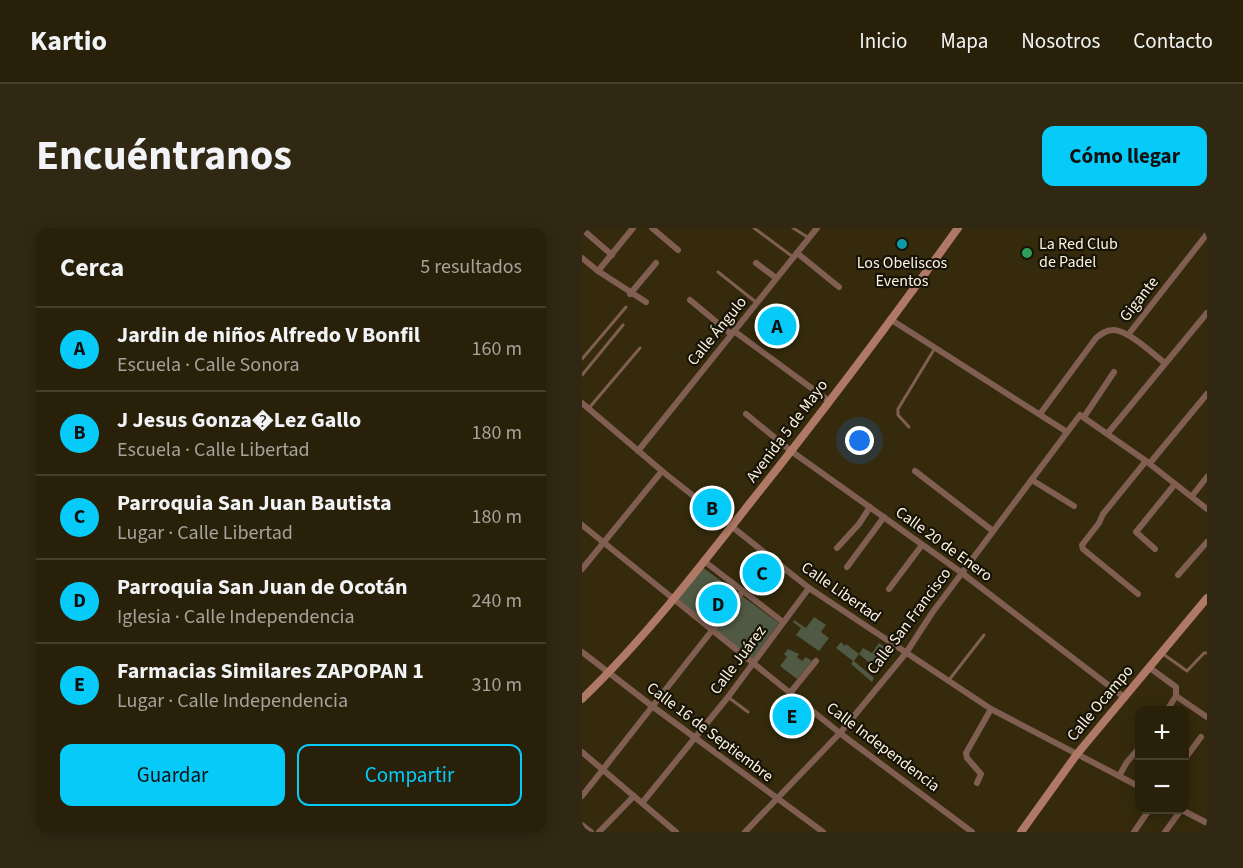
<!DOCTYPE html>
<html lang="es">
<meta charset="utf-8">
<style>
:root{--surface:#282009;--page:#302812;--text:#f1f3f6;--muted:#a5a39c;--line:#443e2a;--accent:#06cbf9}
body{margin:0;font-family:"Source Sans 3",sans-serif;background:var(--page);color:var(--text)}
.controls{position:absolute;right:18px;bottom:18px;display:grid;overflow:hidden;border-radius:12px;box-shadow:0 3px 15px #0003}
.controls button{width:54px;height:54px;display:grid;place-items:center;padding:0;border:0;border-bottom:2px solid var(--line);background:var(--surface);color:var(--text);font:30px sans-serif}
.you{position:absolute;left:278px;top:213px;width:21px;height:21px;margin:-15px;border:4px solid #fff;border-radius:50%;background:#1a73e8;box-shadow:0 0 0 9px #1a73e833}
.badge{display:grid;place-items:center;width:39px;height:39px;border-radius:50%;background:var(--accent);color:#111;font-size:20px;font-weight:700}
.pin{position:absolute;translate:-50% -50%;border:3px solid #fff;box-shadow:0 2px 6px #0006}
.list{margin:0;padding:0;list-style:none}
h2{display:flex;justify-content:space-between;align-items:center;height:78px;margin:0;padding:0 24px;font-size:26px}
h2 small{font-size:20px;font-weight:400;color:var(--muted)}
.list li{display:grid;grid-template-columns:39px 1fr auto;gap:18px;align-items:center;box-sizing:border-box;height:84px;padding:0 24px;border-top:2px solid var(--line)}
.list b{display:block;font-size:22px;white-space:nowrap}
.list p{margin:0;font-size:20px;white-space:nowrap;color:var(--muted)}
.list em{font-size:20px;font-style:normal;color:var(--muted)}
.actions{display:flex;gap:12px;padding:18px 24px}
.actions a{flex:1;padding:14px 0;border:2px solid var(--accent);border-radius:12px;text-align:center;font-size:21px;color:var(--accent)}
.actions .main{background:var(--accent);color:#111}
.map{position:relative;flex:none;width:625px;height:604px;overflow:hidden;border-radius:12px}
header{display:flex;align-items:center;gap:36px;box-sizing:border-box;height:84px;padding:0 30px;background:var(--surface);border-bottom:2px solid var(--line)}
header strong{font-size:28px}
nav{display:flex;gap:33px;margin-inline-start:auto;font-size:21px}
.intro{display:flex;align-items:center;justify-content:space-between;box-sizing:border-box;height:144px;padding:0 36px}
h1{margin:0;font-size:42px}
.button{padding:15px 27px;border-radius:12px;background:var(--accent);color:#111;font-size:21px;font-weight:700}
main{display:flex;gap:36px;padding:0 36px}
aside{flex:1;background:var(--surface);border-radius:12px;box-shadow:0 3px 15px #0003}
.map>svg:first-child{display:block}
.green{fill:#505943}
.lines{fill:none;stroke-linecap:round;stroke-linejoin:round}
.lane{stroke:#805e51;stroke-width:3}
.street{stroke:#805e51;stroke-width:6}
.secondary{stroke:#af7965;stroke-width:8}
.culture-dot{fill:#0f9aa8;stroke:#181307;stroke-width:2}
.leisure-dot{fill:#2e9e5b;stroke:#181307;stroke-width:2}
.labels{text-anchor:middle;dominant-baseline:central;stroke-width:4.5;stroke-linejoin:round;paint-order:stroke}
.poi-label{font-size:16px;fill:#fbf4e3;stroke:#181307;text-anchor:start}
.street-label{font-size:16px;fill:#fbf4e3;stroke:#181307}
</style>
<header>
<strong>Kartio</strong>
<nav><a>Inicio</a><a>Mapa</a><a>Nosotros</a><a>Contacto</a></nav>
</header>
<div class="intro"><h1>Encuéntranos</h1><a class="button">Cómo llegar</a></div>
<main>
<aside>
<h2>Cerca<small>5 resultados</small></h2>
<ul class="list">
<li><span class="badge">A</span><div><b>Jardin de niños Alfredo V Bonfil</b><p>Escuela · Calle Sonora</p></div><em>160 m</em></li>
<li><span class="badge">B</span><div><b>J Jesus Gonza�Lez Gallo</b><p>Escuela · Calle Libertad</p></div><em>180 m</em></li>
<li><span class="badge">C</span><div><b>Parroquia San Juan Bautista</b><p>Lugar · Calle Libertad</p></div><em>180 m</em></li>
<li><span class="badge">D</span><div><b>Parroquia San Juan de Ocotán</b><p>Iglesia · Calle Independencia</p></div><em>240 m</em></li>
<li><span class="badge">E</span><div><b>Farmacias Similares ZAPOPAN 1</b><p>Lugar · Calle Independencia</p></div><em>310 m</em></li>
</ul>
<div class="actions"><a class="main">Guardar</a><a>Compartir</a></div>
</aside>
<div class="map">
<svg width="625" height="604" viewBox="0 0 625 604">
<rect width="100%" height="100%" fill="#352a0c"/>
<g class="green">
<path d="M120,339L197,395L170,432L95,371Z"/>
<path d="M232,389L244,397L239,404L247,410L237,423L214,407L219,400L211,394L212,392L224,400Z"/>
<path d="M259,414L263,418L264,416L277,426L281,420L290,425L297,415L304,420L290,437L277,426L272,433L292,450L290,454L269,436L271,433L254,420Z"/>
<path d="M206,421L217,426L215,429L220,433L224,429L230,433L215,451L198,438L205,429L202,426Z"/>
</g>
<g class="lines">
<g class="lane">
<path d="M172,0L211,29"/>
<path d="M211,0L227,10"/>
<path d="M136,44L175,75"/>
<path d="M0,131L44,79"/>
<path d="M0,147L41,97"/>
<path d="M7,180L58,120"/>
<path d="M327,199L316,187V181L353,120"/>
<path d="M581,426L605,443L622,425H625"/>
<path d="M367,452L402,407"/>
<path d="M146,469L166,484"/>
</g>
<g class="street">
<path d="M70,0L96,22"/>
<path d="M0,1L30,27"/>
<path d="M215,25L257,59"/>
<path d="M0,30L16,43L64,74"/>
<path d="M174,35L194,50"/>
<path d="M16,43L51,0"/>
<path d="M48,66L74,35"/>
<path d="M108,72L149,106"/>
<path d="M308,91L485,204"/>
<path d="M152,103L247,173"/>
<path d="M546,107L625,6"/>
<path d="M0,175L80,243L227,360L409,481L558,559"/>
<path d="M164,186L209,223L380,345L543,470"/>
<path d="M458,186L514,110C519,106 524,102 531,102C546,102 571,126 583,135"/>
<path d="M502,189L532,144"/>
<path d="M526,205L625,85"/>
<path d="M56,223L235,0"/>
<path d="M568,235L625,166"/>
<path d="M333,243L411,303"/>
<path d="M450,252L492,278"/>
<path d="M610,268L625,249"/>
<path d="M0,297L259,506L390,604"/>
<path d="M255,320L277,296L288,279"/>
<path d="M573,321L554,304L593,256"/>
<path d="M122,333L201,394"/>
<path d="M265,339L302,289"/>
<path d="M0,341L80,243"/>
<path d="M596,347L625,314"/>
<path d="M307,361L340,317"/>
<path d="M556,366L501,321L500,317L517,295L521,286L564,233"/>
<path d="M0,424L70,478L241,604"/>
<path d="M568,440L594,459V468L625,489"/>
<path d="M208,465L234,433"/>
<path d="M585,482L594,468"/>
<path d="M0,524L94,604"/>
<path d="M602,532L619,509"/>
<path d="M537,548L545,534L558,519"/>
<path d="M395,555L399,546L385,530L384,525L409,481"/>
<path d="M0,568L161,363"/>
<path d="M60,575L146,469L227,360"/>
<path d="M600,582L625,595"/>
<path d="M0,597L9,604"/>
<path d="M17,604L52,568"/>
<path d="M163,604L258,505L324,425L350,385L498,187L564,233L625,281"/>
<path d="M552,604L567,582"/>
<path d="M583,604L599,582"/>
</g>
<g class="secondary">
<path d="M0,471C62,411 115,343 168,275C240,185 309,93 376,0"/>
<path d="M439,604L495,526L625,370"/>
</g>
</g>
<circle class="culture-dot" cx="320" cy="16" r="6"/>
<circle class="leisure-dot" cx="445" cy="25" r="6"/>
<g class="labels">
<g class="poi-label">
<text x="457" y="16">La Red Club<tspan x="457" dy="18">de Padel</tspan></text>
<text x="320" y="35" text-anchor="middle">Los Obeliscos<tspan x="320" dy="18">Eventos</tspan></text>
</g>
<g class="street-label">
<text transform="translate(557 71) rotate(-52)">Gigante</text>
<text transform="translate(135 103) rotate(-51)">Calle Ángulo</text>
<text transform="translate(205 203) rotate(-53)">Avenida 5 de Mayo</text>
<text transform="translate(362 316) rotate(36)">Calle 20 de Enero</text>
<text transform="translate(259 364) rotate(35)">Calle Libertad</text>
<text transform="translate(327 393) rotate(-53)">Calle San Francisco</text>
<text transform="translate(156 432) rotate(-53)">Calle Juárez</text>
<text transform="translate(518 475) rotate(-50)">Calle Ocampo</text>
<text transform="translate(128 504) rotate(37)">Calle 16 de Septiembre</text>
<text transform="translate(301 519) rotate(37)">Calle Independencia</text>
</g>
</g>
</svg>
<div class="controls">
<button>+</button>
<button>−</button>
</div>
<div class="you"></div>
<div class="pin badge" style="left:195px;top:98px">A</div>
<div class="pin badge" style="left:130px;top:280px">B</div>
<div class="pin badge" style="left:180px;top:345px">C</div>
<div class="pin badge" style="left:136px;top:376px">D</div>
<div class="pin badge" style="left:210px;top:488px">E</div>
</div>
</main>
